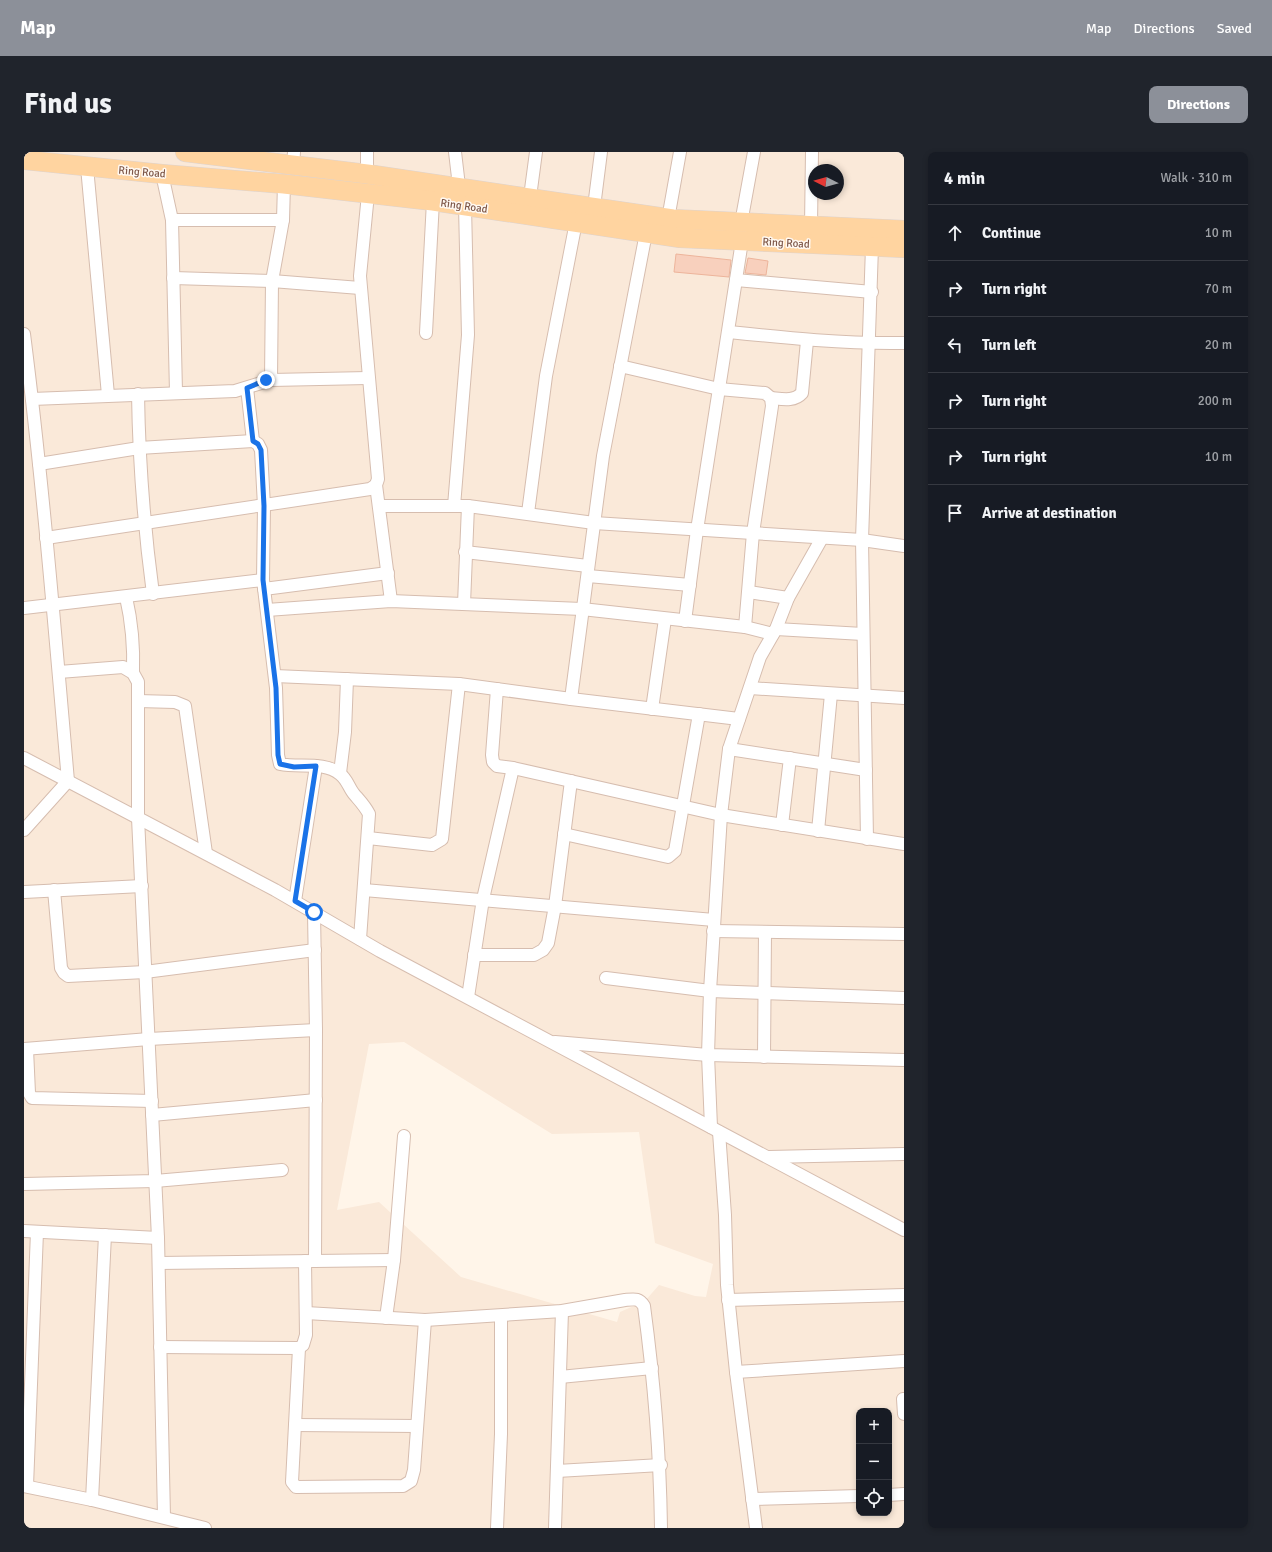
<!DOCTYPE html>
<meta charset="utf-8">
<style>
:root{--surface:#171b24;--page:#20242c;--text:#f1f3f6;--muted:#9ea1a6;--line:#363941;--accent:#8c9099}
body{margin:0;font-family:Signika,sans-serif;background:var(--page);color:var(--text)}
.controls{position:absolute;right:12px;bottom:12px;display:grid;overflow:hidden;border-radius:8px;box-shadow:0 2px 6px #0003}
.controls button{width:36px;height:36px;display:grid;place-items:center;padding:0;border:0;border-bottom:1px solid var(--line);background:var(--surface);color:var(--text);font:20px sans-serif}
.compass{position:absolute;left:784px;top:12px;width:36px;height:36px;border-radius:50%;background:var(--surface);box-shadow:0 2px 6px #0003;rotate:276deg}
.stop{position:absolute;width:12px;height:12px;margin:-9px;border:3px solid #1a73e8;border-radius:50%;background:#fff}
.stop.end{background:#1a73e8;border-color:#fff;box-shadow:0 1px 4px #0008}
.list{margin:0;padding:0;list-style:none}
h2{display:flex;justify-content:space-between;align-items:center;height:52px;margin:0;padding:0 16px;font-size:17px}
h2 small{font-size:13px;font-weight:400;color:var(--muted)}
.list li{display:grid;grid-template-columns:26px 1fr auto;gap:12px;align-items:center;box-sizing:border-box;height:56px;padding:0 16px;border-top:1px solid var(--line)}
.list b{display:block;font-size:15px;white-space:nowrap}
.list em{font-size:13px;font-style:normal;color:var(--muted)}
.icon{flex:none;width:22px;height:22px;fill:none;stroke:currentColor;stroke-width:2;stroke-linecap:round;stroke-linejoin:round}
.map{position:relative;flex:none;width:880px;height:1376px;overflow:hidden;border-radius:8px}
header{display:flex;align-items:center;gap:24px;box-sizing:border-box;height:56px;padding:0 20px;background:var(--accent);color:#fff}
header strong{font-size:19px}
nav{display:flex;gap:22px;margin-inline-start:auto;font-size:14px}
.intro{display:flex;align-items:center;justify-content:space-between;box-sizing:border-box;height:96px;padding:0 24px}
h1{margin:0;font-size:28px}
.button{padding:10px 18px;border-radius:8px;background:var(--accent);color:#fff;font-size:14px;font-weight:700}
main{display:flex;gap:24px;padding:0 24px}
aside{flex:1;background:var(--surface);border-radius:8px;box-shadow:0 2px 6px #0003}
.map>svg:first-child{display:block}
.residential{fill:#fae9d9;fill-rule:evenodd}
.building{fill:#f8d0bd;stroke:#edb49b}
.lines{fill:none;stroke-linecap:round;stroke-linejoin:round}
.minor-casing{stroke:#d6bdaf;stroke-width:14}
.primary-casing{stroke:#ddd3cf;stroke-width:20}
.minor{stroke:#fff;stroke-width:12}
.primary{stroke:#ffd4a0;stroke-width:19}
.route{stroke:#1a73e8;stroke-width:5}
.labels{text-anchor:middle;dominant-baseline:central;stroke-width:3;stroke-linejoin:round;paint-order:stroke}
.street-label{font-size:11px;fill:#7e5748;stroke:#fff9f2}
</style>
<header>
<strong>Map</strong>
<nav><a>Map</a><a>Directions</a><a>Saved</a></nav>
</header>
<div class="intro"><h1>Find us</h1><a class="button">Directions</a></div>
<main>
<div class="map">
<svg width="880" height="1376" viewBox="0 0 880 1376">
<rect width="100%" height="100%" fill="#fff5e9"/>
<path class="residential" d="M0,0H880V1376H0ZM790,18H814V42H790ZM380,890L528,982L615,980L631,1091L689,1112L682,1145L671,1144L635,1133L621,1149L596,1160L593,1170L437,1125L355,1050L313,1058L345,892ZM835,1259H865V1361H835Z"/>
<g class="building">
<path d="M652,102L707,108L705,125L650,120Z"/>
<path d="M724,106L744,109L742,123L721,121Z"/>
</g>
<g class="lines">
<defs>
<g id="minor">
<path d="M431,0L435,34"/>
<path d="M269,13L270,0"/>
<path d="M63,15L84,243"/>
<path d="M138,22L148,68L152,240"/>
<path d="M343,22V0"/>
<path d="M344,42L336,124L354,327L352,333L367,449"/>
<path d="M506,45L512,0"/>
<path d="M570,55L577,0"/>
<path d="M644,67L656,0"/>
<path d="M148,68H259"/>
<path d="M717,71L730,0"/>
<path d="M787,74L788,0"/>
<path d="M149,126L248,129L336,136"/>
<path d="M712,128L848,140"/>
<path d="M705,180C763,186 821,192 880,191"/>
<path d="M402,181L409,49"/>
<path d="M0,182C19,331 31,480 44,629L0,678"/>
<path d="M596,214L695,237L741,241L747,246L748,254L729,381L721,475"/>
<path d="M247,228L248,129L259,68L260,32"/>
<path d="M223,236L229,289"/>
<path d="M114,242C115,309 120,375 129,442"/>
<path d="M747,246C758,247 770,250 778,241L783,189"/>
<path d="M8,247L211,239L247,228L344,226"/>
<path d="M15,312L115,296L229,289L234,292L237,298L240,354L239,428L252,536L254,603L256,612C275,616 300,609 316,622C323,627 325,636 330,642C336,649 341,654 345,662L336,787"/>
<path d="M356,354H444L570,371L838,388L880,394"/>
<path d="M430,354L444,183L441,54"/>
<path d="M504,361L522,224L552,70"/>
<path d="M22,386L346,337L352,333"/>
<path d="M441,400L564,414"/>
<path d="M564,424L666,433"/>
<path d="M240,437L364,421"/>
<path d="M725,440L764,446"/>
<path d="M102,445C108,471 110,494 109,521"/>
<path d="M440,452L444,354"/>
<path d="M0,456L239,428"/>
<path d="M243,458L367,449L558,457L721,475L749,482"/>
<path d="M661,469L673,378L718,89"/>
<path d="M752,477L839,482"/>
<path d="M35,520L99,515L109,521L114,530V666L134,1086L140,1365"/>
<path d="M251,524L435,532L547,547L715,567"/>
<path d="M726,536L880,546"/>
<path d="M473,537L468,603L469,610L473,614L489,616L697,663L880,692"/>
<path d="M547,547L579,304L622,81"/>
<path d="M114,549L151,550L161,554L182,701"/>
<path d="M628,557L641,467"/>
<path d="M705,597L842,618"/>
<path d="M0,606L251,738L356,799L880,1078"/>
<path d="M316,621L321,580L323,527"/>
<path d="M758,673L766,606"/>
<path d="M794,679L807,542"/>
<path d="M540,682L644,705L651,699L675,562"/>
<path d="M344,686L408,693L418,687L435,532"/>
<path d="M843,687L838,388L848,95"/>
<path d="M30,738L37,816L40,821L44,824L121,820L291,798"/>
<path d="M340,738L690,768"/>
<path d="M0,740L118,734"/>
<path d="M271,749L292,614"/>
<path d="M290,761L292,878L291,1109"/>
<path d="M689,779L880,782"/>
<path d="M450,803H510L519,798L524,791L531,754L547,629"/>
<path d="M582,826L686,839L880,846"/>
<path d="M444,845L459,747L489,616"/>
<path d="M531,890L684,903L880,908"/>
<path d="M0,897L125,887L292,878"/>
<path d="M3,897L5,941L8,946L128,949"/>
<path d="M740,905L741,780"/>
<path d="M128,963L292,948"/>
<path d="M687,975L684,903L686,839L697,663L705,597L736,505L752,477L764,446L798,386"/>
<path d="M695,980L701,1063L703,1133L712,1220L732,1376"/>
<path d="M745,1005L880,1002"/>
<path d="M0,1032L131,1029L258,1018"/>
<path d="M0,1079L134,1086"/>
<path d="M135,1111L370,1108"/>
<path d="M704,1148L880,1143"/>
<path d="M282,1161L401,1168L538,1159L601,1148C611,1147 615,1146 620,1154C630,1228 636,1301 637,1376"/>
<path d="M362,1166L370,1108L380,984"/>
<path d="M136,1195L275,1196L279,1193L282,1183L281,1109"/>
<path d="M275,1196L268,1330L272,1335L379,1334L387,1329L390,1318L401,1168"/>
<path d="M712,1220L880,1209"/>
<path d="M536,1225L628,1216"/>
<path d="M879,1247L880,1262"/>
<path d="M271,1273L393,1274"/>
<path d="M533,1319L637,1313"/>
<path d="M0,1334L68,1348L181,1376"/>
<path d="M3,1334L13,1080"/>
<path d="M865,1343L880,1342"/>
<path d="M728,1347L835,1344"/>
<path d="M68,1348L81,1083"/>
<path d="M473,1376L477,1282V1164"/>
<path d="M531,1376L538,1159"/>
</g>
<g id="primary">
<path d="M161,0L343,22L649,67L880,78"/>
<path d="M0,8L138,22L260,32L409,49L656,86L880,96"/>
</g>
</defs>
<use href="#minor" class="minor-casing"/>
<use href="#primary" class="primary-casing"/>
<use href="#minor" class="minor"/>
<use href="#primary" class="primary"/>
</g>
<g class="lines">
<path class="route" d="M242,228L223,236L229,289L234,292L237,298L240,354L239,428L252,536L254,603L256,612L270,615L292,614L271,749L290,760"/>
</g>
<g class="labels">
<g class="street-label">
<text transform="translate(118 20) rotate(5)">Ring Road</text>
<text transform="translate(440 54) rotate(8)">Ring Road</text>
<text transform="translate(762 91) rotate(3)">Ring Road</text>
</g>
</g>
</svg>
<div class="controls">
<button>+</button>
<button>−</button>
<button><svg class="icon" aria-label="locate" viewBox="0 0 24 24"><circle cx="12" cy="12" r="6"/><path d="M12 2v4M12 18v4M2 12h4M18 12h4"/></svg></button>
</div>
<svg class="compass" viewBox="-18 -18 36 36"><path d="M0-13l5 13h-10z" fill="#e53935"/><path d="M0 13l5-13h-10z" fill="#9ea1a6"/></svg>
<div class="stop" style="left:290px;top:760px"></div>
<div class="stop end" style="left:242px;top:228px"></div>
</div>
<aside>
<h2>4 min<small>Walk · 310 m</small></h2>
<ul class="list">
<li><svg class="icon" aria-label="ahead" viewBox="0 0 24 24"><path d="M12 20V5M6 11l6-6 6 6"/></svg><div><b>Continue</b></div><em>10 m</em></li>
<li><svg class="icon" aria-label="right" viewBox="0 0 24 24"><path d="M7 20v-9h11M14 6l5 5-5 5"/></svg><div><b>Turn right</b></div><em>70 m</em></li>
<li><svg class="icon" aria-label="left" viewBox="0 0 24 24"><path d="M17 20v-9H6M10 6l-5 5 5 5"/></svg><div><b>Turn left</b></div><em>20 m</em></li>
<li><svg class="icon" aria-label="right" viewBox="0 0 24 24"><path d="M7 20v-9h11M14 6l5 5-5 5"/></svg><div><b>Turn right</b></div><em>200 m</em></li>
<li><svg class="icon" aria-label="right" viewBox="0 0 24 24"><path d="M7 20v-9h11M14 6l5 5-5 5"/></svg><div><b>Turn right</b></div><em>10 m</em></li>
<li><svg class="icon" aria-label="arrive" viewBox="0 0 24 24"><path d="M6 21V4h12l-3 4 3 4H6"/></svg><div><b>Arrive at destination</b></div></li>
</ul>
</aside>
</main>
